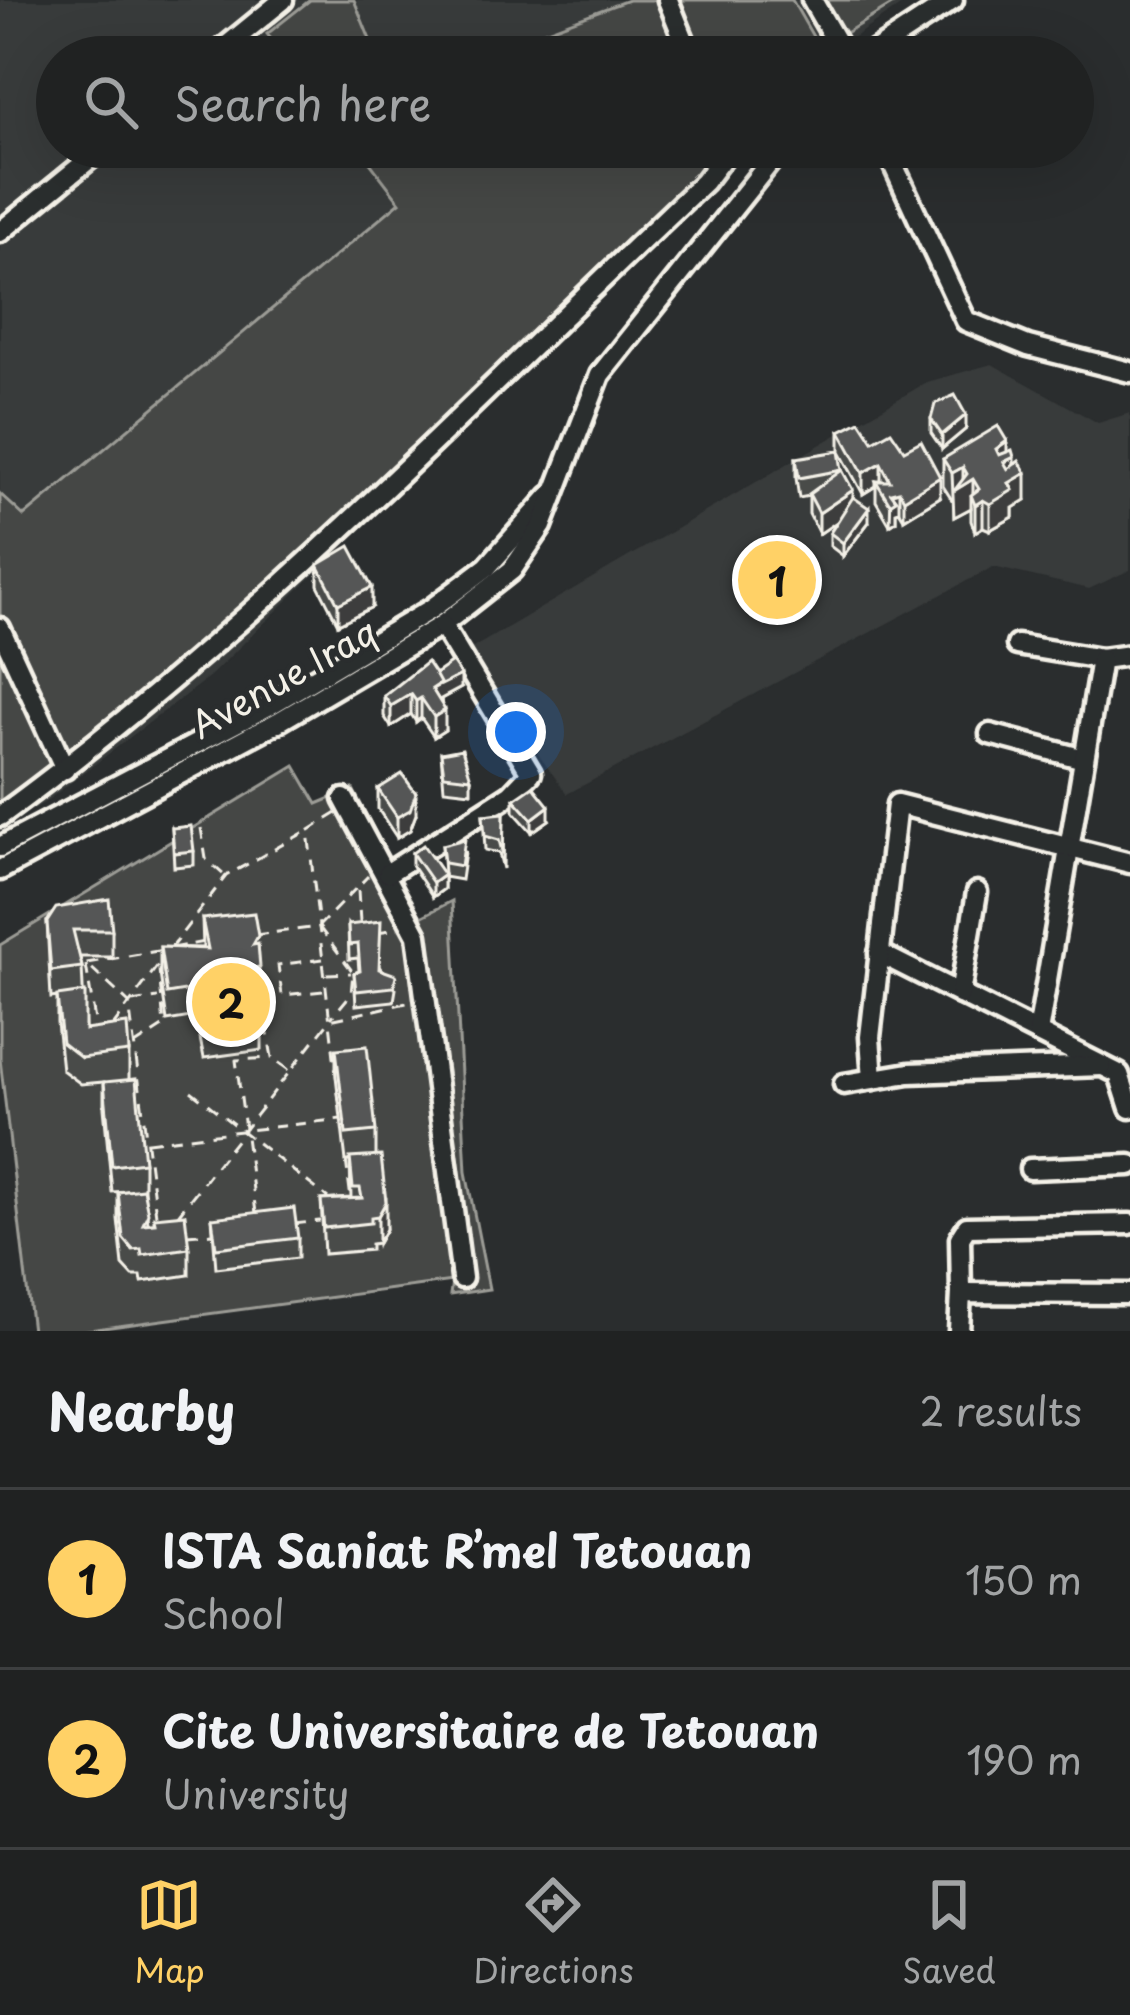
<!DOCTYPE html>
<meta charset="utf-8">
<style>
:root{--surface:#202222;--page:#282a2a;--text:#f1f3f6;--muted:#a2a4a5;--line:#3d3f40;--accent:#ffd166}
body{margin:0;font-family:"Playpen Sans",sans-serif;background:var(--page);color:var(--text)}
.you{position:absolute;left:516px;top:732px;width:42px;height:42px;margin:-30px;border:9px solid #fff;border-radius:50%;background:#1a73e8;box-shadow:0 0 0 18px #1a73e833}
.badge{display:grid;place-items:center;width:78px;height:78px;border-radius:50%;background:var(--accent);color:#111;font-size:39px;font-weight:700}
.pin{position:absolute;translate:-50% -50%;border:6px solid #fff;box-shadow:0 3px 12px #0006}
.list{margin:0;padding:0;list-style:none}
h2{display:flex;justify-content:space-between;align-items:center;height:156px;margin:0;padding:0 48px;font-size:51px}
h2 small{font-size:39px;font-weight:400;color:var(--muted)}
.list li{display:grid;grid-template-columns:78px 1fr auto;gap:36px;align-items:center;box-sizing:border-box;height:180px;padding:0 48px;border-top:3px solid var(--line)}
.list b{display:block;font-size:45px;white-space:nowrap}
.list p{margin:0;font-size:39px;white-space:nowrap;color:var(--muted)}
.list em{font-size:39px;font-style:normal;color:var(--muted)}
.icon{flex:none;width:66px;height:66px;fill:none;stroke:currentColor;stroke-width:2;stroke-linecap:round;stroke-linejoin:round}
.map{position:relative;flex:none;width:1130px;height:1331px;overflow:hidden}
.search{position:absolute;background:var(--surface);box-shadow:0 12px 48px #0002;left:36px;right:36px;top:36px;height:132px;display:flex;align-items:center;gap:30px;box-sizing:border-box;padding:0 42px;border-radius:66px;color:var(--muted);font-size:45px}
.sheet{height:516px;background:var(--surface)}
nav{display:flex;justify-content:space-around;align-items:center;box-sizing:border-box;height:168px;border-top:3px solid var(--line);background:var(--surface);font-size:33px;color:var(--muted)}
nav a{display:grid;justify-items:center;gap:6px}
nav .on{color:var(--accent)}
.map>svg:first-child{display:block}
.built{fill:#373a3a}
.green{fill:#444645;stroke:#9c9c96;stroke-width:3}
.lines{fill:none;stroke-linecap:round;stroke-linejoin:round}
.minor-casing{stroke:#f4f1e8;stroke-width:27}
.path{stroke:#f4f1e8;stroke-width:3;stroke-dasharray:12 9;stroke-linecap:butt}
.minor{stroke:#2a2d2e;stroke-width:18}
.wall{fill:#494b4a;stroke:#f4f1e8;stroke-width:3}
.shaded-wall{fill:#3c3d3c;stroke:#f4f1e8;stroke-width:3}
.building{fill:#555756;stroke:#f4f1e8;stroke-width:3}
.labels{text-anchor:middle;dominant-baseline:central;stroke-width:9;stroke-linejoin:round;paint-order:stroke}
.street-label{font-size:36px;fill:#f4f1e8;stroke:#2a2d2e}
</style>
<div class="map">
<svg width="1130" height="1331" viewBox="0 0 1130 1331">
<rect width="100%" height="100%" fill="#2a2d2e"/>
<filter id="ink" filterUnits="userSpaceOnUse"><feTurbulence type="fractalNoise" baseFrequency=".00833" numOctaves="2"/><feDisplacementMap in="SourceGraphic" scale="24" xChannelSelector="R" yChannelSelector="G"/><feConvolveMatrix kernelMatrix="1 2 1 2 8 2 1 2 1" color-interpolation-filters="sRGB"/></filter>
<g filter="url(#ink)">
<g class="built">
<path d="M0,0H909L824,57H57V147H752L209,677L44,803L0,828Z"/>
<path d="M992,364L1098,423L1130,413V570L1089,589L993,567L567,794L464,653L927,382Z"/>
</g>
<g class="green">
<path d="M310,0H354L377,57H286L267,34Z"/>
<path d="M628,0H792L823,54L474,57Z"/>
<path d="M822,0H900L842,35Z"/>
<path d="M358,147H726L178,672L26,790L0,804V494L24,516L400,202Z"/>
<path d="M295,766L317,804L353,789L419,918L452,901L466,1172L489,1289L450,1295L452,1281L81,1331H32L0,1059V945Z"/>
</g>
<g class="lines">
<defs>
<g id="minor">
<path d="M668,0L691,57"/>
<path d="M812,0L845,57"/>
<path d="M213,57L283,0"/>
<path d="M796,57L799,54"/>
<path d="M866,57L953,0"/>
<path d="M885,147L966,321L1028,346L1130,372"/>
<path d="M0,232L104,147"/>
<path d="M0,628L65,769"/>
<path d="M1017,645L1101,659L1130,655"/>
<path d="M990,734L1084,759"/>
<path d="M344,799L417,935L462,1278"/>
<path d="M0,816C256,629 474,399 704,182L720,161L723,147"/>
<path d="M0,847L270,705L431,609L487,567L550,496"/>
<path d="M0,870L278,722L442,625L512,570L542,526L600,375L782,147"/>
<path d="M388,873L511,794L531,773L442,625"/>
<path d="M879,953L1119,1074L1130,1108"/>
<path d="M960,994L977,892"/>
<path d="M1038,1033L1101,659"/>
<path d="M873,1079L870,1037L897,804L1130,863"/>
<path d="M844,1084L909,1073L1102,1066"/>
<path d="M1030,1169L1130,1165"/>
<path d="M961,1293L960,1238L967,1227L1130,1224"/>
<path d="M959,1331L961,1293L1130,1294"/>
</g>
</defs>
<use href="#minor" class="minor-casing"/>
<g class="path">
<path d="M337,813L308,831L340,1109"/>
<path d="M201,828L206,859L224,875"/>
<path d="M358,890L360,922"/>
<path d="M319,927L353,972L351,994L331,1018"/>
<path d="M377,932L398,929"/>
<path d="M255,935L318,927L368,876"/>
<path d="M172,948L204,942"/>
<path d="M170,949L226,876L305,832"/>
<path d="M323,959L278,965L282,995L324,991"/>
<path d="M86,965L97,1033"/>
<path d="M327,974L351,973"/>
<path d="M132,1002L158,998"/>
<path d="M263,1004L272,1058L289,1070"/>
<path d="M113,1026L161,961"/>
<path d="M135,1045L164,1026L159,969"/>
<path d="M191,1091L328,1198"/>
<path d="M148,1142L341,1119"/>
<path d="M346,1160L351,1199"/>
<path d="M256,1213L236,1060L272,1058"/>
<path d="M156,1215L129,1003L86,963L163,950"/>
<path d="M177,1216L330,1020L411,1002"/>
<path d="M294,1224L320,1221"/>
<path d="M187,1235L213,1233"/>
</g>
<use href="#minor" class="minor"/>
</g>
<g class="wall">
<path d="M931,419L966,429L942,449L931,433Z"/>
<path d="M840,431L873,441L940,497L904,519L899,511L896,512V521L890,525L876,501V486L863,494L840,452Z"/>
<path d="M1007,452L1026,500L1013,508V517L990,530L983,527L975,532L971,521V508L954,517V499L952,500L943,486V459Z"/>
<path d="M796,458L842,470L853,497L869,522L843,556L830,546V533L837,521L819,534L809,514V496L799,498L796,478Z"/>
<path d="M318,565L372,607L338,624L318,585Z"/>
<path d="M435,673L461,688L441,699L445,730L434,737L421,718L416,722L411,714L391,727L384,716V696Z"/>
<path d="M441,753L471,778V792L444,789Z"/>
<path d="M378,789L416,814L410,830L397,838L378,809Z"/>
<path d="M514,799L549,820L532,832L514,812Z"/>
<path d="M504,813L503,869L499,853L485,850L483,815Z"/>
<path d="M172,828L194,851V865L174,867Z"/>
<path d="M442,845L465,852L461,880L444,877V889L433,897L412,866V853L444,874Z"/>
<path d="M202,919L258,946L260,994H258L262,1023V1050L204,1058L194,1009L191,1017L167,1021L160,974V947L203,948Z"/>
<path d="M47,922L112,930V957H80L82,967L85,1030L129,1052V1079L144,1162V1189L148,1223H154V1217L189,1248V1275L142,1282L141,1276H133L123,1265L118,1219V1192L128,1191L112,1192L104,1108V1082L81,1084L62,1070L57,1023V997L51,998Z"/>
<path d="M348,925L396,989L394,1001L356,1005L354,973L359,971L358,958L349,959Z"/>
<path d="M336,1049L376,1131V1157L386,1229L378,1243L371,1244V1250L324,1254L321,1200L351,1198L350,1161H346L336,1076Z"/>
<path d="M212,1218L298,1238V1258L216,1268Z"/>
</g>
<g class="shaded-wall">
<path d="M966,415V429L942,449V435Z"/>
<path d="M1007,441V461L1014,457V480L1026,473V500L1013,508V517L990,530V504L996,449Z"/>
<path d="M881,463V483L876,481V486L863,494V473Z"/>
<path d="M963,467V485L973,479V501L971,495V508L954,517L952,473Z"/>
<path d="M940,477V497L904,519V499Z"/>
<path d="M853,490V511L819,534V513Z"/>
<path d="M899,491V511L896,512V521L890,525L891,493Z"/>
<path d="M983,500V527L975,532V505Z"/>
<path d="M869,508V522L843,556V543Z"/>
<path d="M372,587V607L338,624V604Z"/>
<path d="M461,675V688L441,699V704L432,689Z"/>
<path d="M411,694V714L391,727V706Z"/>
<path d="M421,698V718L416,722V701Z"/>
<path d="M445,710V730L434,737V717Z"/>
<path d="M416,793V814L410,830L397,838V817Z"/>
<path d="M549,806V820L532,832V819Z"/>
<path d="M444,875V889L433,897V883Z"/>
<path d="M194,982V1009L191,1017V990Z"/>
<path d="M386,1202V1229L378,1243V1216Z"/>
</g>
<g class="building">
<path d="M955,395L966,415L942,435L931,419L935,404Z"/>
<path d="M860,421L873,441L891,431L904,450L921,441L940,477L904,499L899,491L891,493L896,500L890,504L876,481H890L881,463L863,473L840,431Z"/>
<path d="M998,426L1007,441L996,449L999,455L1012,450L1014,457L1004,462L1008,469L1019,461L1026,473L1009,483L1013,490L990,504L983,500L975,505L971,495L979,489L973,479L954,491L967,474L963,467L952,473L943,459Z"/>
<path d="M839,451L842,470L799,478L796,458Z"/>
<path d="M842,470L853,490L819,513L809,494Z"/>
<path d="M853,497L869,508L843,543L830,533Z"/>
<path d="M350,546L372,587L338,604L318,565Z"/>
<path d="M427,662L441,683L432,689L445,710L434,717L421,698L416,701L411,694L391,706L384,696Z"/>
<path d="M452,662L461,675L441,685L435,674Z"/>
<path d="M462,749L471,778L444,775L441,753Z"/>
<path d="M402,774L416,793L410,810L397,817L378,789Z"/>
<path d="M533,786L549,806L532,819L514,799Z"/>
<path d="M504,813L503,855L499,840L485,836L483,815Z"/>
<path d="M191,826L194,851L174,853L172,828Z"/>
<path d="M465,839L461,866L444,863L442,845Z"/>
<path d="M423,845L444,875L433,883L412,853Z"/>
<path d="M109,899L112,930H73L82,967L51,971L47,922L56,908Z"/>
<path d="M254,913L258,936L253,945L258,944L260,967L240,970V975L255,974L262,1023L204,1031L194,982L191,990L167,994L160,947L208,949L202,919Z"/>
<path d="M381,921L379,969L396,975L394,987L356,991L354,973L360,971L358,944L349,945L348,925Z"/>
<path d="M85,992V1030L127,1024L129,1052L81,1058L62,1043L57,996Z"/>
<path d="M367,1046L376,1131L346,1134L336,1049Z"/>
<path d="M136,1079L144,1162L112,1166L104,1082Z"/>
<path d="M381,1156L386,1202L378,1216L371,1217V1223L324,1228L321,1200L362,1198L360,1188H353L350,1158Z"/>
<path d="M143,1189L148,1213L143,1224L155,1223L154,1217L185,1214L189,1248L142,1255L141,1249L133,1250L123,1238L118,1192Z"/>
<path d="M294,1208L298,1238L216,1248L212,1218Z"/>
</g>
</g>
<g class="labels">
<g class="street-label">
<text transform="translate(283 677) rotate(-29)">Avenue Iraq</text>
</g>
</g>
</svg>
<div class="you"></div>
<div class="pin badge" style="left:777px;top:580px">1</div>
<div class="pin badge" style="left:231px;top:1002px">2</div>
<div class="search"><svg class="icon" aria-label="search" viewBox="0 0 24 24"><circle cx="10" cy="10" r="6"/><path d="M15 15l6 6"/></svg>Search here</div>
</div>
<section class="sheet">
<h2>Nearby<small>2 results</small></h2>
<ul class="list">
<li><span class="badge">1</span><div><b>ISTA Saniat R’mel Tetouan</b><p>School</p></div><em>150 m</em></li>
<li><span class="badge">2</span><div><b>Cite Universitaire de Tetouan</b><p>University</p></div><em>190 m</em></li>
</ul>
</section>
<nav>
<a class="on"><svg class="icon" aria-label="map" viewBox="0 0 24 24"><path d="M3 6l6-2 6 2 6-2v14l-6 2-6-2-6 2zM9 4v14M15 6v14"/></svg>Map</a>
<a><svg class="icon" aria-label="directions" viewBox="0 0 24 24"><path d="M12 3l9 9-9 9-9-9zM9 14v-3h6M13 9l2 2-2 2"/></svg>Directions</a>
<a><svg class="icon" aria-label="saved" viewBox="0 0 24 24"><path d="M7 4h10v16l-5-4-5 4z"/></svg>Saved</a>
</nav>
